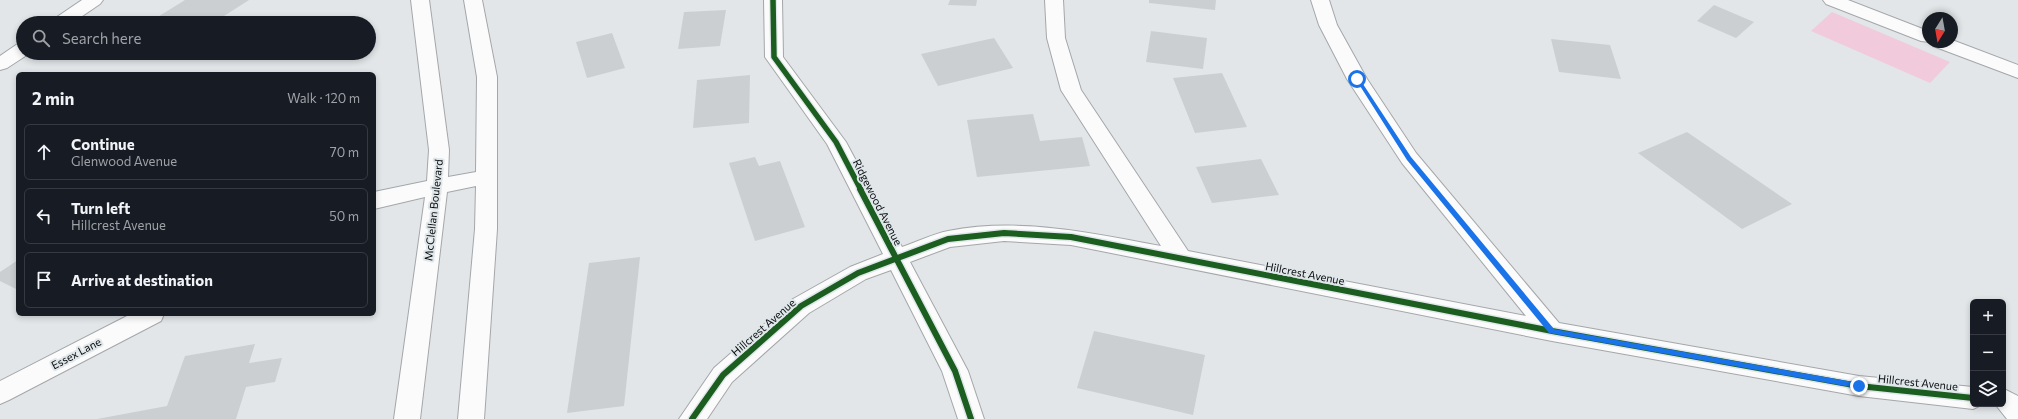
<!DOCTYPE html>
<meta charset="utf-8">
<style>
:root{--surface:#171b24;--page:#242831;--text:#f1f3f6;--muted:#9ea1a6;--line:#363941}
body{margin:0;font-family:Commissioner,sans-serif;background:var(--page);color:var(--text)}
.controls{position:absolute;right:12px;bottom:12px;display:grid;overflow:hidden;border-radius:6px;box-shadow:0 2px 6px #0003}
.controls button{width:36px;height:36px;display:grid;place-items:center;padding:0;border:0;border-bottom:1px solid var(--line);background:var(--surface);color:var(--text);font:20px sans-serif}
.compass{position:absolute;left:1922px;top:12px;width:36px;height:36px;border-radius:50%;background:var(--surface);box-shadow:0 2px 6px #0003;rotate:191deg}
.stop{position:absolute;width:12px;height:12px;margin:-9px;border:3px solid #1a73e8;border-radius:50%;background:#fff}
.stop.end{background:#1a73e8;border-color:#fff;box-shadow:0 1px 4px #0008}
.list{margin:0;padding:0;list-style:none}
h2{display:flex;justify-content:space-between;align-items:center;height:52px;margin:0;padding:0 16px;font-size:17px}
h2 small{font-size:13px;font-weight:400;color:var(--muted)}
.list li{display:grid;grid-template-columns:26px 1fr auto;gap:12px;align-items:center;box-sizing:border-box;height:56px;margin:0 8px 8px;padding:0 8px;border:1px solid var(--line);border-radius:6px}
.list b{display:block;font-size:15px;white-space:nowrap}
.list p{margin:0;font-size:13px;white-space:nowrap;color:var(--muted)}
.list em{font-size:13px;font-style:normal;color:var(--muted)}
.icon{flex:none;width:22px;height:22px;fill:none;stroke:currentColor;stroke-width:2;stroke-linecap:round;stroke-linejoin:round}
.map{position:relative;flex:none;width:2018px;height:419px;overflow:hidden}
.search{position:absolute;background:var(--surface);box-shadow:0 2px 6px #0003;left:16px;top:16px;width:360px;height:44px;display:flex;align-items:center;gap:10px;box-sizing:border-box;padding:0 14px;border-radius:22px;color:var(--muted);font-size:15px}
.panel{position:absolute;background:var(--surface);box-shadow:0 2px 6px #0003;left:16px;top:72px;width:360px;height:244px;border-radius:6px}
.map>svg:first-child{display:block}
.green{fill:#f1cbdb}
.building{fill:#cccfd1}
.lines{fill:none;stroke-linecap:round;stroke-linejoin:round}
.minor-casing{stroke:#a4a7a9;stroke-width:2}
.minor{fill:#fbfbfc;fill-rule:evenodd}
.cycleway-far1-casing{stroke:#e0e7ea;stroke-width:8}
.cycleway-casing{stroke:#e0e7ea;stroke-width:9}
.cycleway-far1{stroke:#1b5e20;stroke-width:5.5}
.cycleway{stroke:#1b5e20;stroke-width:6}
.route{fill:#1a73e8}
.labels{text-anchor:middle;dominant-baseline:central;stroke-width:4;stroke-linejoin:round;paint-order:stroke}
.street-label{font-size:11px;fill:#0a0c0d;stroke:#e0e7ea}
</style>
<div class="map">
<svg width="2018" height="419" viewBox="0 0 2018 419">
<rect width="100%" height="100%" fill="#e2e6e8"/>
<path class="green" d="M1832,12L1950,62L1930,83L1811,31Z"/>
<g class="building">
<path d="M185,0H249L213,23H148Z"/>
<path d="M950,0H977L976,6L948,5Z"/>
<path d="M1149,0H1216L1215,10L1149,3Z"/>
<path d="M1714,5L1754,22L1736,38L1697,21Z"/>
<path d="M726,10L720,46L678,49L684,12Z"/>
<path d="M1151,31L1207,38L1203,69L1146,62Z"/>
<path d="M612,33L625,68L587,78L576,42Z"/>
<path d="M994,38L1013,68L938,86L921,54Z"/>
<path d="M1551,39L1610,45L1621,79L1559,72Z"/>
<path d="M148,53H166L159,57Z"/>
<path d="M1222,73L1247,127L1195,133L1173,78Z"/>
<path d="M750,75L749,123L693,128L697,80Z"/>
<path d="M1033,114L1040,141L1082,137L1090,166L977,177L967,120Z"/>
<path d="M1687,132L1792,204L1742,229L1638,153Z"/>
<path d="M755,157L759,166L780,161L805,227L755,241L729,163Z"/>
<path d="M1261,159L1279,195L1212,203L1196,167Z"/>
<path d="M640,257L624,406L567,413L589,263Z"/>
<path d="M18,260V290L0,281V272Z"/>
<path d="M1094,331L1205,355L1193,415L1077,388Z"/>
<path d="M255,344L249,363L282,358L275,382L246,387L236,419H97L167,406L185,356Z"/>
</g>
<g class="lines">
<defs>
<g id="minor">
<path d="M82,0H103L100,4L72,23H51L54,19Z"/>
<path d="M411,0H429L449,150L448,177L476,172L477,77L464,0H482L497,77V229L484,419H458L475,229L476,186L447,192L420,419H394L425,197L374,209V192L427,181L429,150Z"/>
<path d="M764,0H782L783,57L846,142L902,247C917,242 933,234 948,231C1020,217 1091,233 1161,246L1061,90L1047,38L1045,0H1063L1065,38L1081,90L1188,251L1526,316L1402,163L1347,79L1319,25L1311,0H1329L1337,25L1367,79L1416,153L1559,323L1859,376L1973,387V404H1983L1973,409L1859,396L1552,341L1071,245L1004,241L950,247L910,262L968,371L984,419H958L942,371L891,270L866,279L809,313L732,382L707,419H679L714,368L793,299L850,267L883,254L827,144L765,57Z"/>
<path d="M1823,0H1848L1928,31V42H1930L1921,41L1826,4Z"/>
<path d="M1952,40L2018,65V78L1933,46L1931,42H1952Z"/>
<path d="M23,43V53H30L7,68L0,70V56L16,45Z"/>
<path d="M131,314H164L161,321L9,400L0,404V381Z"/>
<path d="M2006,390L2018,396V419H2007L1995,404H2003V391Z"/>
</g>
</defs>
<use href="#minor" class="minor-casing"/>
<use href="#minor" class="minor"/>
<defs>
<path id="cycleway-far1" d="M773,0L774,57L836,142L861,190"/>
<g id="cycleway">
<path d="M860,189L955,371L971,419"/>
<path d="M692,419L723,375L801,306L858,273L948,239L1004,233L1071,237L1552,331L1859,386L1973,398"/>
</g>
</defs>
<use href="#cycleway-far1" class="cycleway-far1-casing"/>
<use href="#cycleway" class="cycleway-casing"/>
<use href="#cycleway-far1" class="cycleway-far1"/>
<use href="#cycleway" class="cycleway"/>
</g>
<path class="route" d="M1355,78H1359L1411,157L1554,329L1859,383L1863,386L1862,389L1549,333L1407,160Z"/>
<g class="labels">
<g class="street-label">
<text transform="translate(878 202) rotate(63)">Ridgewood Avenue</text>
<text transform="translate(433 210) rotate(-84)">McClellan Boulevard</text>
<text transform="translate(1305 273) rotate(11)">Hillcrest Avenue</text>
<text transform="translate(763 327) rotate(-41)">Hillcrest Avenue</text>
<text transform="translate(76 353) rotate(-28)">Essex Lane</text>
<text transform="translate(1918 382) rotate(6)">Hillcrest Avenue</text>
</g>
</g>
</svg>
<div class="controls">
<button>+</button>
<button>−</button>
<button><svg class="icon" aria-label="layers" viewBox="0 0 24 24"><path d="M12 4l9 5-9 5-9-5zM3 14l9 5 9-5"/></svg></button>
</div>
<svg class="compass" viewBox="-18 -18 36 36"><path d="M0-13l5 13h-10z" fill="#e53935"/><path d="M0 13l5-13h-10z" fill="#9ea1a6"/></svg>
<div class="stop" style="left:1357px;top:79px"></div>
<div class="stop end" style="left:1859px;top:386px"></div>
<div class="search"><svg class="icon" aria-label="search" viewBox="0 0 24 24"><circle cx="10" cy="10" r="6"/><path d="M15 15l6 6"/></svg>Search here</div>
<section class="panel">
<h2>2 min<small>Walk · 120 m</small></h2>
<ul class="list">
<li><svg class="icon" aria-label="ahead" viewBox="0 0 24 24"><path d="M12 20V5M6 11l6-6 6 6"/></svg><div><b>Continue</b><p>Glenwood Avenue</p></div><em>70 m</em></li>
<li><svg class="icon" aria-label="left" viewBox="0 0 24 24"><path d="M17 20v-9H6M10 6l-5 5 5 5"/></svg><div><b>Turn left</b><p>Hillcrest Avenue</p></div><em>50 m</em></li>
<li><svg class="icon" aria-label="arrive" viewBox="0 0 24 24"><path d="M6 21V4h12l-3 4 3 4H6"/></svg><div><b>Arrive at destination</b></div></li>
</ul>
</section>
</div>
